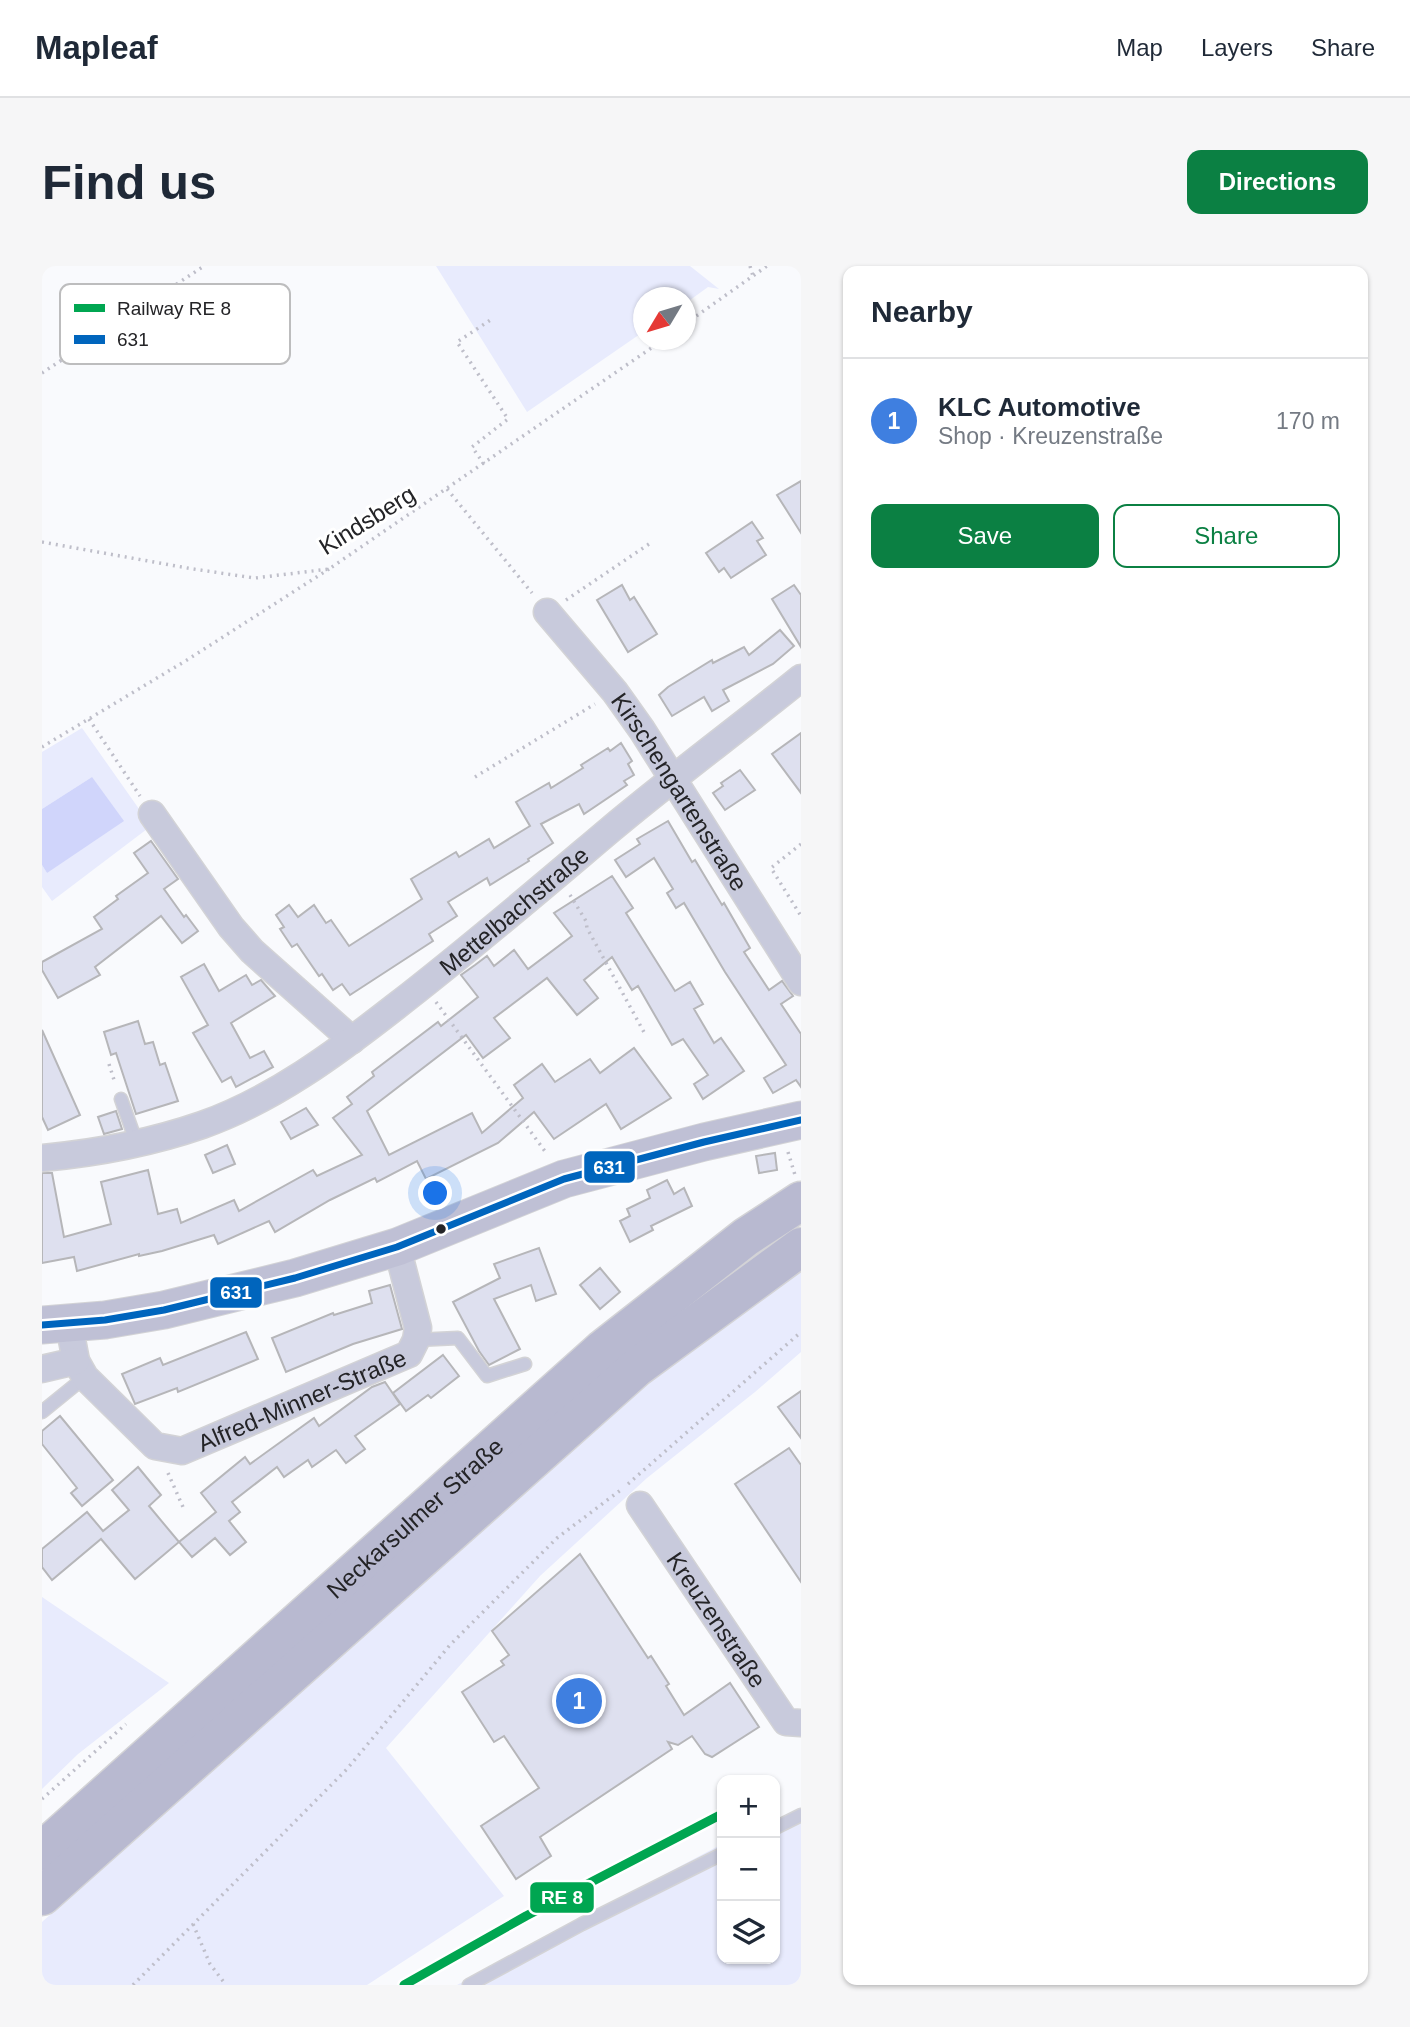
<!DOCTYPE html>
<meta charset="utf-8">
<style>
:root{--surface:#fff;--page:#f6f6f7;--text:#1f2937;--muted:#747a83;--line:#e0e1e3;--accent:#0b8043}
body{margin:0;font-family:Arial,sans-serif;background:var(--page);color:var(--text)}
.controls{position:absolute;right:21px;bottom:21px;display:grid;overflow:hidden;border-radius:14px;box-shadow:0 2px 5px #0004}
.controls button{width:63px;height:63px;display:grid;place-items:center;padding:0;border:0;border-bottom:2px solid var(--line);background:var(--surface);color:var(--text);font:35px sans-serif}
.compass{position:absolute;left:591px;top:21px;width:63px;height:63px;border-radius:50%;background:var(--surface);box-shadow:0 2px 5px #0004;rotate:232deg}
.you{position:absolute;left:394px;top:928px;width:24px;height:24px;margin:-18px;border:5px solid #fff;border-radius:50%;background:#1a73e8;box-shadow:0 0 0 10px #1a73e833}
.badge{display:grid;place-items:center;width:46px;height:46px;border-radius:50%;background:var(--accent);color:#fff;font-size:23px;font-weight:700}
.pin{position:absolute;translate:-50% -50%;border:4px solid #fff;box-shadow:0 2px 7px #0006}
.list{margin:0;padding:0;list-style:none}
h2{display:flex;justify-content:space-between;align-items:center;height:91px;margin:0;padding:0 28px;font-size:30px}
h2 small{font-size:23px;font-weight:400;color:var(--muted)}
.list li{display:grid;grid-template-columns:46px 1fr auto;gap:21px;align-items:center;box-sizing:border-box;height:126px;padding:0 28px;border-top:2px solid var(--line)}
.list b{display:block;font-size:26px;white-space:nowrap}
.list p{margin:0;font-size:23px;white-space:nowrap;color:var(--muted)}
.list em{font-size:23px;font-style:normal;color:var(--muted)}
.actions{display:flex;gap:14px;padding:21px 28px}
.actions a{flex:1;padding:16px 0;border:2px solid var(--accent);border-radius:14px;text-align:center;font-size:24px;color:var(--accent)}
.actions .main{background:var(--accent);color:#fff}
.icon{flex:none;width:38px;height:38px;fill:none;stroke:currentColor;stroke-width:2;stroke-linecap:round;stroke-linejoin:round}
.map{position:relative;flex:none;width:759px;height:1719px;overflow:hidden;border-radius:14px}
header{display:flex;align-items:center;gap:42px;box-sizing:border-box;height:98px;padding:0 35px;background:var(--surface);border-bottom:2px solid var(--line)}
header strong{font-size:33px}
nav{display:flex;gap:38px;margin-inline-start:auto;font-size:24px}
.intro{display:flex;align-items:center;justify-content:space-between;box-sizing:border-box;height:168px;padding:0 42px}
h1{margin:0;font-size:49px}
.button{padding:18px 32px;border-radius:14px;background:var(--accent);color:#fff;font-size:24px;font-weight:700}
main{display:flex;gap:42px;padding:0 42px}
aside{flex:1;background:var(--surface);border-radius:14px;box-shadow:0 2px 5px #0004}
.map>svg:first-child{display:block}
.green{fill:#e8ebfd}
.water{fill:#d0d5fb}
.building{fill:#dee0ef;stroke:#b6b6b9;stroke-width:2}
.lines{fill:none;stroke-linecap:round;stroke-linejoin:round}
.service-casing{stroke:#d3d3d6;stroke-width:15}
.minor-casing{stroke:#d3d3d6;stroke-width:29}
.secondary-casing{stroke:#d3d3d6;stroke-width:39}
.primary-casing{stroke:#d3d3d6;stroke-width:41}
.path{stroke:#bebec9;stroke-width:3.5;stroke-dasharray:2 5;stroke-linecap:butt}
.service{stroke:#c8cadc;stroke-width:12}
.minor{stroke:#c8cadc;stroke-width:26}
.secondary{stroke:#bfc0d5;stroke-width:37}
.primary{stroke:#b8b9d0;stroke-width:38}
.bus-1-casing{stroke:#fff;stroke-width:12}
.bus-1{stroke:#0065bd;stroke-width:7}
.rail-1-casing{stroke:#fff;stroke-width:14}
.rail-1{stroke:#00a651;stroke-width:9}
.bus-dot{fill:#242427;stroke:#fff;stroke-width:2.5}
.labels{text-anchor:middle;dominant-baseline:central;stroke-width:6;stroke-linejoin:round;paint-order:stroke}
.street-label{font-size:24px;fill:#242427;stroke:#fff}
.key{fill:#fff;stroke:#bdbdbe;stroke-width:2}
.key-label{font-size:19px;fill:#242427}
.line-badge{stroke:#fff;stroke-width:2.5}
.badge-label{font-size:19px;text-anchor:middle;font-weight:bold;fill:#fff}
</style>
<header>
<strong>Mapleaf</strong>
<nav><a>Map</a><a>Layers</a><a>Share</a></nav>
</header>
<div class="intro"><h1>Find us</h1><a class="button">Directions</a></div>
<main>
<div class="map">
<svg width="759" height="1719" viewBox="0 0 759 1719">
<rect width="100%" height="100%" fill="#f9fafd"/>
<g class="green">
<path d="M394,0H648L677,23L666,21L644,37L643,32H601V66L485,146Z"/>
<path d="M40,462L109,560L10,635L0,621V599L5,607L50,511L0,543V486Z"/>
<path d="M759,1005V1086L713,1126L605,1212L498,1310L344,1482L462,1630L325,1719H0V1656L632,1092Z"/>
<path d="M0,1331L127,1417L36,1488L0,1523Z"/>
<path d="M759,1542V1719H415L680,1578V1693H733V1554Z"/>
</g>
<path class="water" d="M50,511L82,555L5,607L0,599V543Z"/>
<g class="building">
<path d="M759,215V267L735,229Z"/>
<path d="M710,256L721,272L715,275L724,289L689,312L682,302L677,306L664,287Z"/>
<path d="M580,319L588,334L592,331L615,368L586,386L555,334Z"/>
<path d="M752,319L759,329V381L730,333Z"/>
<path d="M738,364L752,380L731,398L681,424L687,435L670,445L662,431L630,450L617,429L626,421L670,394L671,397L702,381L707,389Z"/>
<path d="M759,467V527L730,488Z"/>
<path d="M579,477L590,495L586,498L592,509L582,515L585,519L542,548L537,538L499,558L511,577L486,593L487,595L448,619L445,612L406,636L415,650L387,668L391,675L308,729L300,718L291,724L280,708L277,710L255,678L250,681L238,663L242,661L234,649L247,639L256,651L272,639L284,657L289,654L307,680L380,633L369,613L414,586L417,591L447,573L452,582L488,560L474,536L507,517L509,522L541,502L539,499L566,482L568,485Z"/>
<path d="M698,504L713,524L683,544L671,527L681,520L679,517Z"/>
<path d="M626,555L650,596L653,594L680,639L682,637L708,682L702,686L727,724L740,715L751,730L739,738L759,768V821L754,814L731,827L722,812L744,799L683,706L642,637L634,642L625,627L631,623L612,592L584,611L573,594L598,578L595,573Z"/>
<path d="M109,575L136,613L122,623L142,651L144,649L156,665L140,677L119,650L53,701L58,709L16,732L0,704V696L60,663L52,651L76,633L74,630L106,607L92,587Z"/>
<path d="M570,610L591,642L584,647L633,725L648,716L661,738L652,743L672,777L679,772L702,805L661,833L652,818L666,809L641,773L630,779L596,720L590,724L570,691L542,714L556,732L535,749L505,712L452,752L468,772L441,792L424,769L325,845L347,889L430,847L440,867L481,832L472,819L500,798L513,816L548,793L558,807L592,782L629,832L579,863L564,838L512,873L492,846L456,877L384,913L375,895L335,916L333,912L288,934L233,966L227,955L176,978L172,969L120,985L97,990V988L35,1005L32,991L0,997V907H10L22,971L69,958L59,916L106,904L116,948L135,943L139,957L192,934L197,945L271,904L275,910L320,889L291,852L310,838L305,831L332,810L330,806L396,756L399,760L436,731L419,709L433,699L445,690L452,700L472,684L486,703L530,670L512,647Z"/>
<path d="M162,698L177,725L204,709L210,719L219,714L233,730L189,757L208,792L222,785L231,801L194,821L189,811L180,816L151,767L166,759L139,711Z"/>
<path d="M96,755L103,778L111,776L118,799L123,797L136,835L94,848L74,787L69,789L62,766Z"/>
<path d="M0,764L38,849L6,864L0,851Z"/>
<path d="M264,842L276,859L249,873L239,856Z"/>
<path d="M74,845L80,863L62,868L56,851Z"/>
<path d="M185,879L193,898L171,907L163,889Z"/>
<path d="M733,887L735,904L717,907L714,890Z"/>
<path d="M625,914L632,928L642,922L650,940L609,960L611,964L588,976L578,955L588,950L585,943L608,932L605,924Z"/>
<path d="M497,982L514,1028L494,1035L489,1019L452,1033L478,1083L447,1099L437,1085L411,1036L458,1012L452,998Z"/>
<path d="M558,1002L578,1026L558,1043L538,1019Z"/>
<path d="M348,1019L360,1063L311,1078L244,1106L230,1072L291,1047L292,1049L330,1037L327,1025Z"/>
<path d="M204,1066L216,1093L136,1126L135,1122L93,1138L80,1108L118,1092L121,1099Z"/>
<path d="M401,1089L417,1110L389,1132L386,1129L364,1145L351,1127Z"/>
<path d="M343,1116L358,1138L313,1170L323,1183L304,1197L294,1184L270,1201L266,1194L242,1211L235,1201L190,1236L198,1246L187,1255L204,1276L188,1289L173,1272L150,1291L137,1276L174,1246L159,1227L203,1191L208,1198L272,1152L277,1160L330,1121Z"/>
<path d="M759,1125V1172L736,1141Z"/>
<path d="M18,1150L71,1214L40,1240L29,1227L35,1222L0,1178V1165Z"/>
<path d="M747,1182L759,1199V1316L693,1218Z"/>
<path d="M96,1201L119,1229L107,1240L137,1276L93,1313L59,1273L10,1314L0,1301V1283L45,1246L61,1265L87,1244L70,1224Z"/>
<path d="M538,1288L606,1392L609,1390L627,1418L624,1420L642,1449L688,1417L717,1461L670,1491L663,1488L650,1470L636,1479L626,1476L630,1483L498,1571L509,1590L474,1613L439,1560L497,1522L462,1470L452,1476L420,1426L462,1399L459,1395L467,1389L450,1365Z"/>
</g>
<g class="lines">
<defs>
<g id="service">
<path d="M79,833L95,878"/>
<path d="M374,1074L416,1072L445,1110L483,1098"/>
<path d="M0,1146L43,1111"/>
<path d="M733,1562L759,1549"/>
<path d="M427,1719L540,1658L680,1588"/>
</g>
<g id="minor">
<path id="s1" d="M505,346L573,426L600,464L759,716"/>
<path d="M110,548L189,661L210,685L310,774"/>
<path id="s2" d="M0,892C55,887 108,877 160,859C231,834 294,787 353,741C427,684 498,623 569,563C631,511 696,463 759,412"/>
<path id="s3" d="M27,1058L34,1095L43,1111L113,1180L140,1185L367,1088L374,1074L376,1062L355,981"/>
<path d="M0,1103L34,1095"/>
<path id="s4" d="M598,1239L744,1456L759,1457"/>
</g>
<path id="secondary" d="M0,1059L63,1054L122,1044L253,1012L355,981L522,913L662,876L759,854"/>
<g id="primary">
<path id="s5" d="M0,1585L560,1084L704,971L759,935"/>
<path d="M0,1630L594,1102L759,981"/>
</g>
</defs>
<use href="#service" class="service-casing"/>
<use href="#minor" class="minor-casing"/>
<use href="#secondary" class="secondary-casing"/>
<use href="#primary" class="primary-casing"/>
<g class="path">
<path d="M708,0L711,10"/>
<path d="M643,58L725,0"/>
<path d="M0,107L162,0"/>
<path d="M442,198L430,181L466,153L415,76L450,53"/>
<path d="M405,223L490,327"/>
<path d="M0,276L151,303L213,312L287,303L621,74"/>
<path d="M524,334L607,278"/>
<path d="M47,453L98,530"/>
<path d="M0,481L145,394L287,303"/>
<path d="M433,511L553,438"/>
<path d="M759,578L729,602L759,650"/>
<path d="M528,629L544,655L545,662L603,768"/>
<path d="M394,736L505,888"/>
<path d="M67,798L73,817"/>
<path d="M746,886L753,909"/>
<path d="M126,1207L141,1241"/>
<path d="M586,1218L759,1066"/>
<path d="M0,1533L84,1458"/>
<path d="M151,1658L168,1698L184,1719"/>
<path d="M91,1719L305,1503L408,1379L515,1272L580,1223"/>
</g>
<use href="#service" class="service"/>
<use href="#minor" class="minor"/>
<use href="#secondary" class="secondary"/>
<use href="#primary" class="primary"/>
<defs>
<path id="bus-1" d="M0,1059L63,1054L122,1044L253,1012L355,981L522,913L662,876L759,854"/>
</defs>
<use href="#bus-1" class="bus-1-casing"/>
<use href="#bus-1" class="bus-1"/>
<defs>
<path id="rail-1" d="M362,1719L484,1650L680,1548"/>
</defs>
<use href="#rail-1" class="rail-1-casing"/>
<use href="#rail-1" class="rail-1"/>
</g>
<circle class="bus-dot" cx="399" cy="963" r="6"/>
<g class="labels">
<g class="street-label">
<text transform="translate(325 254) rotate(-32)">Kindsberg</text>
<text stroke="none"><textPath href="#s1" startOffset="224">Kirschengartenstraße</textPath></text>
<text stroke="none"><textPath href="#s2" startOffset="544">Mettelbachstraße</textPath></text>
<text stroke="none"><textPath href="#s3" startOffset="312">Alfred-Minner-Straße</textPath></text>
<text stroke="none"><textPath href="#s5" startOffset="500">Neckarsulmer Straße</textPath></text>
<text stroke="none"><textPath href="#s4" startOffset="138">Kreuzenstraße</textPath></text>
</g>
</g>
<rect x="18" y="18" width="230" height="80" rx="10" class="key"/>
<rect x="32" y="38" width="31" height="8" fill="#00a651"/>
<rect x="32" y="69" width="31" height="9" fill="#0065bd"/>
<g class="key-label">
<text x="75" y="49">Railway RE 8</text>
<text x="75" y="80">631</text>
</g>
<g class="line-badge">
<rect x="541" y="884" width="53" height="34" rx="7" fill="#0065bd"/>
<rect x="167" y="1010" width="54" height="33" rx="7" fill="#0065bd"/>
<rect x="487" y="1615" width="66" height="33" rx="7" fill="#00a651"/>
</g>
<g class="badge-label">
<text x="567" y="908">631</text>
<text x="194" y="1033">631</text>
<text x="520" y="1638">RE 8</text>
</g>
</svg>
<div class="controls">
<button>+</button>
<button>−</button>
<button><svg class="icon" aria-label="layers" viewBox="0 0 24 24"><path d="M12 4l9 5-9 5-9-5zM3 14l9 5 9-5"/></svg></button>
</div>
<svg class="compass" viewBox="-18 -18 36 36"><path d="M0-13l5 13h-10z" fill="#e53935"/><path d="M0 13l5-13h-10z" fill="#747a83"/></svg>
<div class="you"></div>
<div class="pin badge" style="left:537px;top:1435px;background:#3f7fe0">1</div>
</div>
<aside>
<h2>Nearby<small></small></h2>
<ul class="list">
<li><span class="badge" style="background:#3f7fe0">1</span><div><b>KLC Automotive</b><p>Shop · Kreuzenstraße</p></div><em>170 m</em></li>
</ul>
<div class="actions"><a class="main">Save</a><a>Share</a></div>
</aside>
</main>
